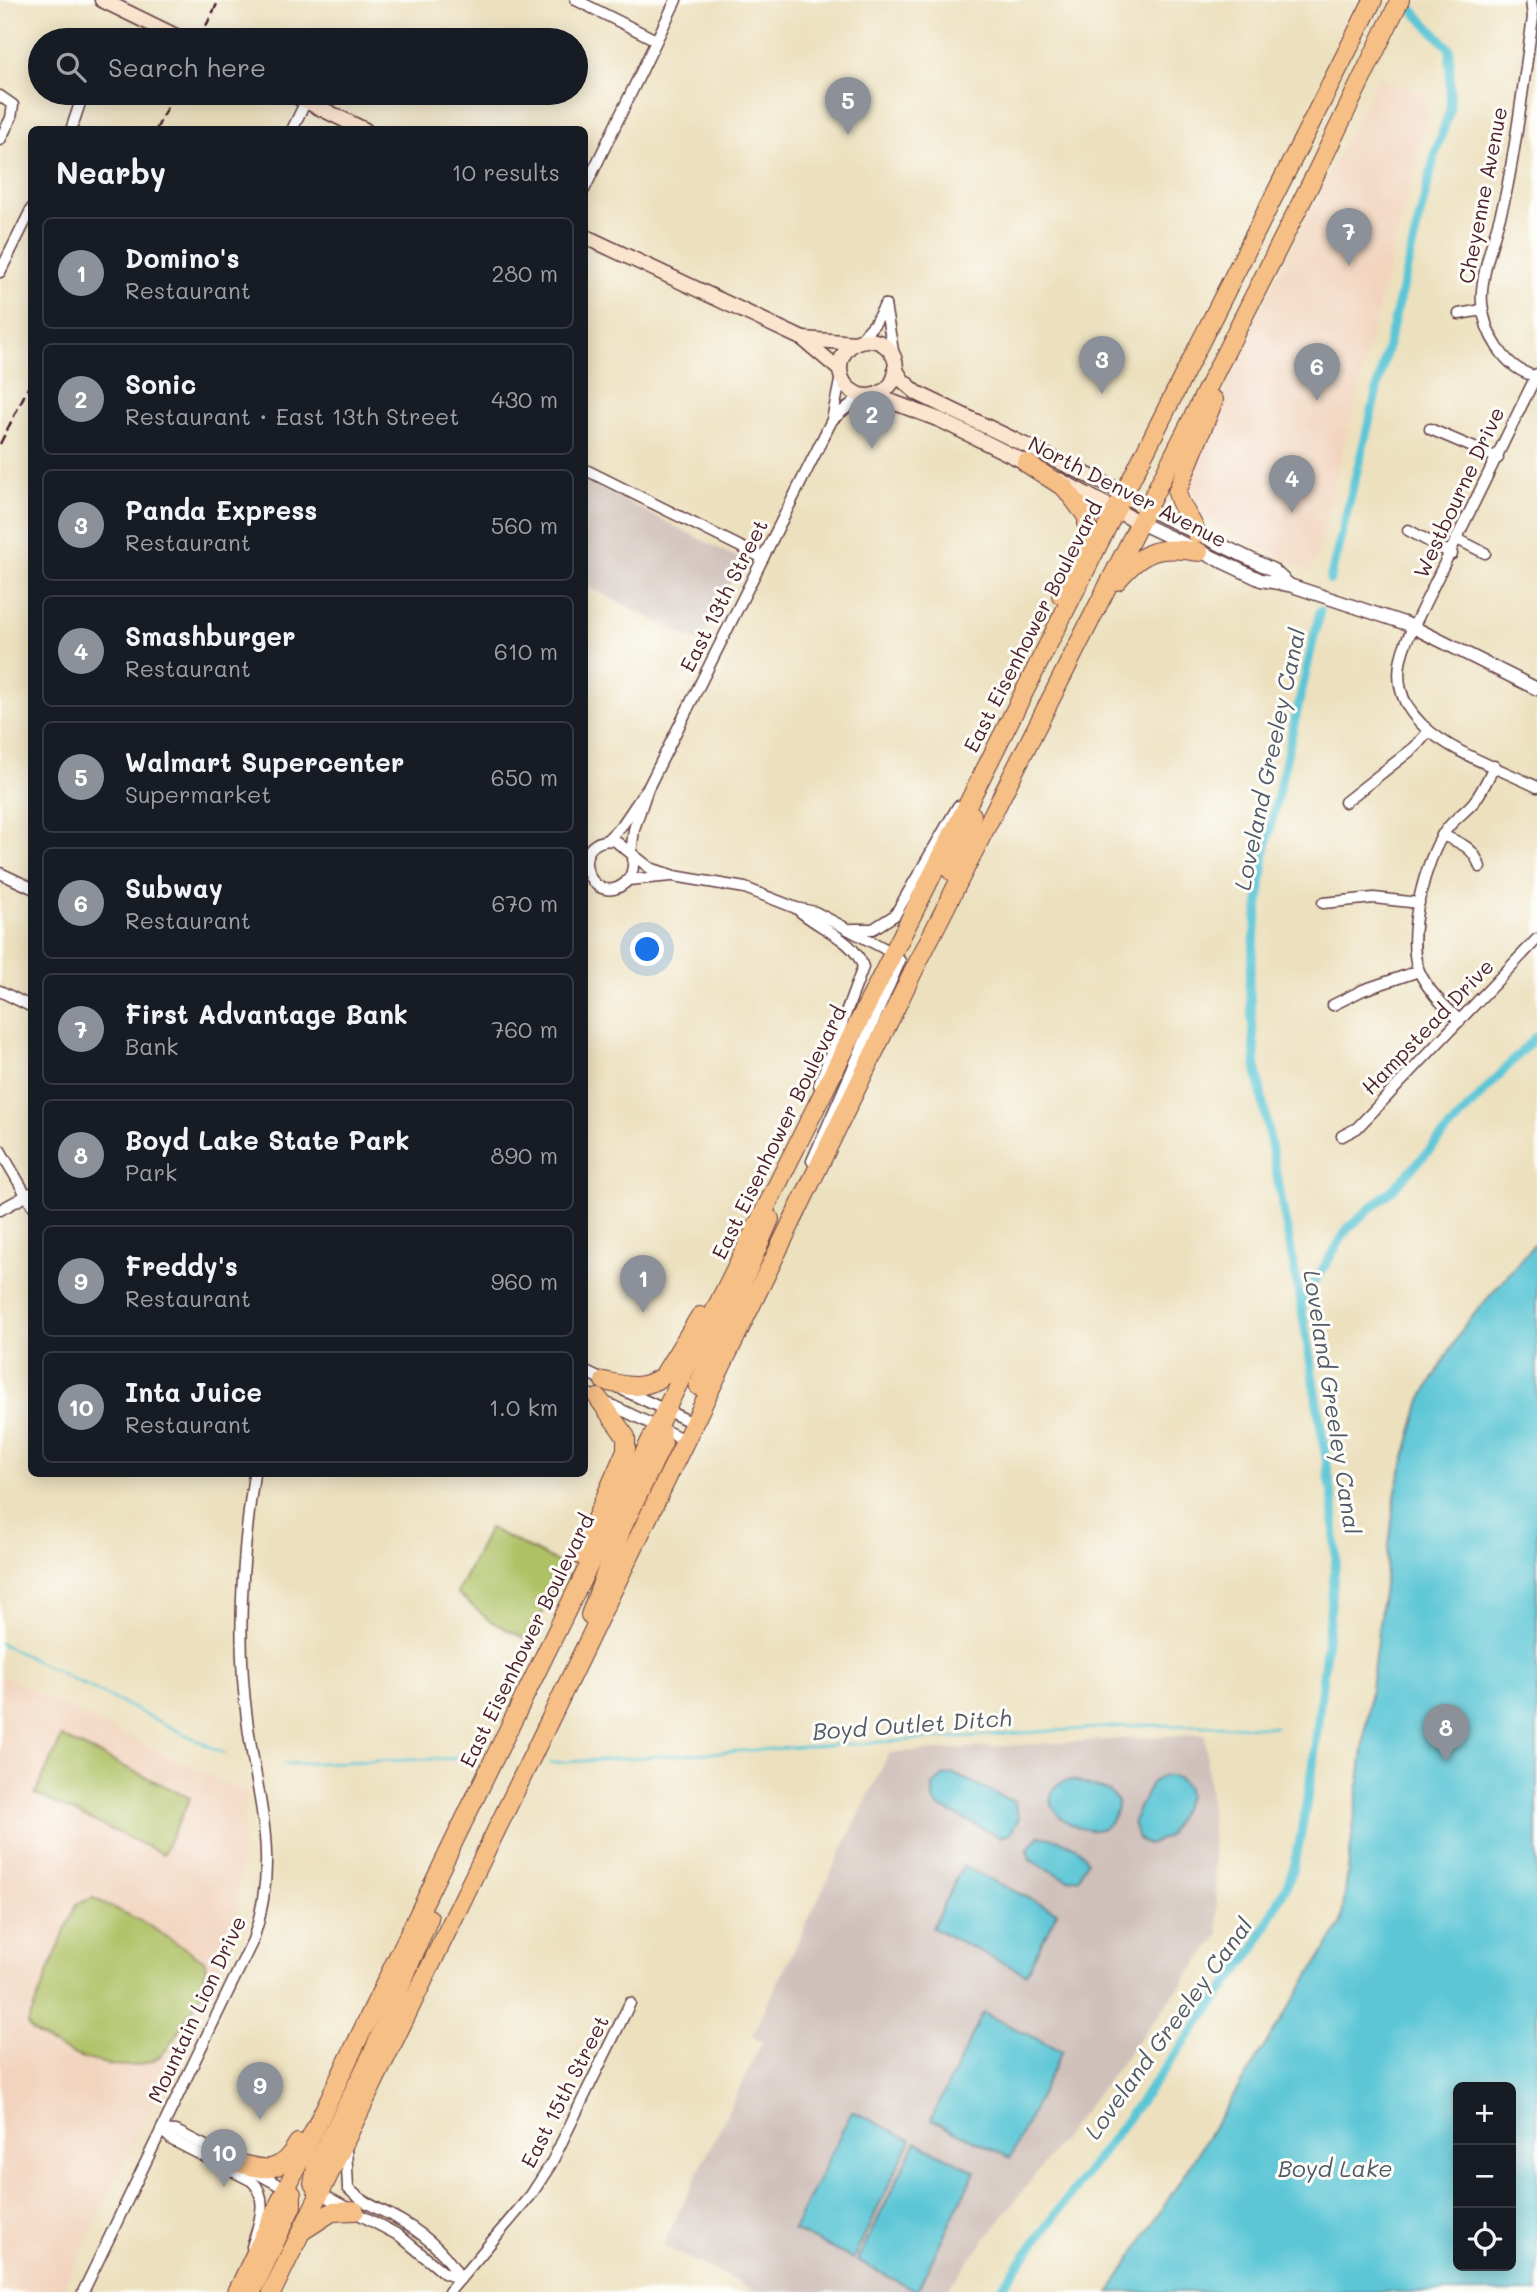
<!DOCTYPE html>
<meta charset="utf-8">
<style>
:root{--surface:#171b24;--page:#242831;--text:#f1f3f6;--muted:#9ea1a6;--line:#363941;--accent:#8c9099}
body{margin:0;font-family:Mali,sans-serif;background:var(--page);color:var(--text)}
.controls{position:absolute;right:21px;bottom:21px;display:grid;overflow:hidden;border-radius:10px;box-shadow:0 4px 18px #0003}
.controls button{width:63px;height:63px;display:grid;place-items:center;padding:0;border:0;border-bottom:2px solid var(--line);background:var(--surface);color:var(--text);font:35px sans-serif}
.you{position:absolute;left:648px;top:950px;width:24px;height:24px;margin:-18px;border:5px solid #fff;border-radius:50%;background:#1a73e8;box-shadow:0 0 0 10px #1a73e833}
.badge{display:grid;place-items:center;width:46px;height:46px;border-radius:50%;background:var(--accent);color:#fff;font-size:23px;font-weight:700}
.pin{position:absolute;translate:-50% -58px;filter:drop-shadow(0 2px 4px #0008)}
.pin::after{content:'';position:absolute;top:37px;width:24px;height:21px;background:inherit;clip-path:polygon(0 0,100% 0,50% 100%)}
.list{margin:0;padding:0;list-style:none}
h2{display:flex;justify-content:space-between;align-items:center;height:91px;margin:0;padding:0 28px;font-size:30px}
h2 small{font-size:23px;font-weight:400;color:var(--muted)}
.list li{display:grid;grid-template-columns:46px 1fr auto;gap:21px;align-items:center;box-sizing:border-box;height:112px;margin:0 14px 14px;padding:0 14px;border:2px solid var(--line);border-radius:10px}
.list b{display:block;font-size:26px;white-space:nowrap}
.list p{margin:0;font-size:23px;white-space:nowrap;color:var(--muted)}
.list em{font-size:23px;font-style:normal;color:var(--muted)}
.icon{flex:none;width:38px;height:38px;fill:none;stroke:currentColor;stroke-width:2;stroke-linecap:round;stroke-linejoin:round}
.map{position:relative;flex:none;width:1537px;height:2292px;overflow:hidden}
.search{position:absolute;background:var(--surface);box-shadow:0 4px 18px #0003;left:28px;top:28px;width:560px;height:77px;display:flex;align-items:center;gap:18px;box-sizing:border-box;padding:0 24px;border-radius:38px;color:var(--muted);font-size:26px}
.panel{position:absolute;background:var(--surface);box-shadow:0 4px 18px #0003;left:28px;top:126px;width:560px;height:1351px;border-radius:10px}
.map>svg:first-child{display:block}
.built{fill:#f2d4be}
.industrial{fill:#cfc0ba}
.green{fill:#aec165;stroke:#7c7048;stroke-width:2}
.water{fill:#5cc6d6;stroke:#537280;stroke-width:2;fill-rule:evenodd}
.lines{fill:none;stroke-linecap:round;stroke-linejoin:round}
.stream{stroke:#5cc6d6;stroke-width:2.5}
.canal{stroke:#5cc6d6;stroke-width:9}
.minor-casing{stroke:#623c41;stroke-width:13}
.tertiary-casing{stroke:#623c41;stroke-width:15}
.secondary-casing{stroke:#623c41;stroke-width:17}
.trunk-casing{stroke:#623c41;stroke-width:20}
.minor{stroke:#fff;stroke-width:10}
.tertiary{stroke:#fff;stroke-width:12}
.secondary{stroke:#fbe5cf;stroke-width:14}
.trunk{stroke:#f5bf86;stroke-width:18}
.rail{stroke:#4a1f2b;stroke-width:2.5;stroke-dasharray:10 5;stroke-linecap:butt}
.labels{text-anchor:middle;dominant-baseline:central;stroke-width:6;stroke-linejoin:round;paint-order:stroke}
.street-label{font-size:21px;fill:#4a1f2b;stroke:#fdfcf7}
.water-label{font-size:23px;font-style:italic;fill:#505967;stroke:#fdfcf7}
</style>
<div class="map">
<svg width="1537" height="2292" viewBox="0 0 1537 2292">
<rect width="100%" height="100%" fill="#fdfcf7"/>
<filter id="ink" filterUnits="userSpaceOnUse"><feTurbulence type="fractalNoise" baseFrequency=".0143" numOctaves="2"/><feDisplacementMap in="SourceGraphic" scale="14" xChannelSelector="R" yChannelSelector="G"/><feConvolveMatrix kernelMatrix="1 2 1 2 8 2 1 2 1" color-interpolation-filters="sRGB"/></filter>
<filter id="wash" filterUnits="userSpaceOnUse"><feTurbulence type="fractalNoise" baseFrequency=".00686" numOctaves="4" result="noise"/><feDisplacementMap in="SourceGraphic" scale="28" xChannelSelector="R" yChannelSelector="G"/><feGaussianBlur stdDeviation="1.57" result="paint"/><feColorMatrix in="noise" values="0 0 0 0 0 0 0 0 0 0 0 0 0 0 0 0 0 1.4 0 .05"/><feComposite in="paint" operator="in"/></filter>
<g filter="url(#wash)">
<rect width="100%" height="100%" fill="#ece0be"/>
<g class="built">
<path d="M1378,78L1427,94L1425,125L1312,573L1196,515L1185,496L1193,466L1257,316Z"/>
<path d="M0,1675L246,1793L236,1933L61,2292H0Z"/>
</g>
<g class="industrial">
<path d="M585,481L742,560L701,643L585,585Z"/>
<path d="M1205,1734L1219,1935L945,2292H757L663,2245L762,2042L752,2036L889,1753Z"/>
</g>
<g class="green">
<path d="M489,1528L565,1566L529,1641L490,1621L457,1593Z"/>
<path d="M62,1737L190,1798L163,1854L35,1794Z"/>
<path d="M93,1898L143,1922L205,1961C208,1985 199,2001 185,2020C178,2031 170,2048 160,2056C129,2082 51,2052 27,2025L76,1904Z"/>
</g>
<g class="water">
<path d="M1537,1241V2292H1110L1341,1925L1396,1490L1421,1400L1464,1326ZM1458,2087H1511V2266H1458Z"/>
<path d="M954,1774L1014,1802L1019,1818L1010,1834L1000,1837L938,1806L933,1801V1785L943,1776Z"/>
<path d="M1162,1776C1177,1774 1188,1782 1188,1797L1167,1837L1148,1844L1138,1839L1133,1821L1151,1783Z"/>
<path d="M1073,1780L1109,1791L1118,1802C1112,1837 1087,1836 1061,1818C1056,1814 1057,1810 1051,1806C1048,1791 1059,1780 1073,1780Z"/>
<path d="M1039,1836C1054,1838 1081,1843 1087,1861L1079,1877L1068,1880L1030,1860L1028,1849Z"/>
<path d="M963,1866L1057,1912L1026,1974L932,1928Z"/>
<path d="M983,2013L1062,2051L1010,2158L931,2120Z"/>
<path d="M852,2111L911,2140L853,2259L793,2230Z"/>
<path d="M916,2142L975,2171L917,2291L857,2261Z"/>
</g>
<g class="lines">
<g class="stream">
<path d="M0,1643L225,1754"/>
<path d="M551,1763L1146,1725L1275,1727"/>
<path d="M284,1764L466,1758"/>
</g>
<g class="canal">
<path d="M1330,580L1436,151L1450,110V49L1408,5"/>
<path d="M1301,1304L1348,1228L1393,1189L1537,1035"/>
<path d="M998,2292L1254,1949L1289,1881L1299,1844L1313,1767L1336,1558L1333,1502L1301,1304L1256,1066L1249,983L1265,851L1320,611"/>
</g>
</g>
</g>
<g filter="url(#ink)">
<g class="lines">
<defs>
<g id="minor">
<path d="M576,0L656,40"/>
<path d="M1531,0L1533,18C1524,76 1518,136 1506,193C1500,223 1479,274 1482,303C1484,333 1505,369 1535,376"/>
<path d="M0,96L13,105L11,118L0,140"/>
<path d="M71,130L80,103"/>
<path d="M292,130L306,101"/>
<path d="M584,190L676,0"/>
<path d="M0,272L32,208"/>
<path d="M885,305L895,362"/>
<path d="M1459,314L1482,310"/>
<path d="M858,342L875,323L885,305"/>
<path d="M1537,374L1407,640C1369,729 1477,757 1537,787"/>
<path d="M832,420L856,400L867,396"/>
<path d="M1430,429L1498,458"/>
<path d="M584,469L763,558"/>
<path d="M1408,530L1452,554"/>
<path d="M1459,540L1485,553"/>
<path d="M1345,802L1415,747L1428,732"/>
<path d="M1442,835C1460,843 1474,847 1480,867"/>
<path d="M607,840L623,824L646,790"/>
<path d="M631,853L634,829L648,788L832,420L841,376"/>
<path d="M633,857C634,867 633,876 625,883C591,911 563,839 614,840L650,868L674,876L745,888L796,908L815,912L893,953L900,961L812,1161"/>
<path d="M0,873L32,888"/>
<path d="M628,880L671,876"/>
<path d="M1323,903L1374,898L1419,903"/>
<path d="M796,908C817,928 855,939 863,967L819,1085"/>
<path d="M852,929H873L895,915L958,806"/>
<path d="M0,991L32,1007"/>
<path d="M1333,1005L1363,990L1419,971"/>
<path d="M1460,1021C1444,1006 1428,991 1419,971C1405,937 1425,859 1446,830C1453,820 1464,813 1473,803C1482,792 1488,779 1494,766"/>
<path d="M1342,1136L1357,1128L1537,939"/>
<path d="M0,1150L32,1205"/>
<path d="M0,1210L31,1193"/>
<path d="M584,1371L609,1383"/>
<path d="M623,1390L693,1423"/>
<path d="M584,1392L685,1440"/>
<path d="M162,2130L172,2140L252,2181C270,2198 258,2226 252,2247"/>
<path d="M162,2130L176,2131L241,2164"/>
<path d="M346,2147L348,2188C363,2204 385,2211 403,2222C426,2236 449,2256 460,2279"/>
<path d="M255,2172L286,2189"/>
<path d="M319,2193L400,2236L444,2273L460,2279"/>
<path d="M83,2292L253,1940C281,1856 257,1801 247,1719C236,1637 242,1554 254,1474"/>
<path d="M449,2292L531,2195L551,2164L630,2003"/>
</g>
<g id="tertiary">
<path d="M1147,509L1273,570L1289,585"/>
<path d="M1140,523L1261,580L1289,585L1407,624L1537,689"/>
</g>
<g id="secondary">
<path d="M102,0L184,40"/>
<path d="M289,93L365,130"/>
<path d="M584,236L803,339L840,370"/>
<path d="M804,339L855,343"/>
<circle cx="868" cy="368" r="28"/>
<path d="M895,368L902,380L917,393L1110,486L1147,509"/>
<path d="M874,395L940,420L1035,467"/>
<path d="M1059,480L1140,523"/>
</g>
<g id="trunk">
<path d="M1026,463L1065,488L1087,517V536L1061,595"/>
<path d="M1197,534C1192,518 1180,508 1177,492L1214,400"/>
<path d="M1117,581C1143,550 1160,545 1199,552"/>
<path d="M951,871L972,815"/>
<path d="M604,1381C627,1386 642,1391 663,1376L700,1316"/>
<path d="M698,1386L770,1219"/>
<path d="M580,1555L626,1450V1437L598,1398"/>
<path d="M590,1615L622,1528L663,1443L660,1429"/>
<path d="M236,2162C267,2172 281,2173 298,2143"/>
<path d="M319,2193L313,2183L316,2167L374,2050L429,1918"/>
<path d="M304,2230L332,2212L355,2211"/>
<path d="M237,2292C603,1522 989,761 1373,0"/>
<path d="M252,2292L292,2206V2194L286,2189"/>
<path d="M272,2292L915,968L1315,175L1400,0"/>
</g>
</defs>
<use href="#minor" class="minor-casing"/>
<use href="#tertiary" class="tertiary-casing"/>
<use href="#secondary" class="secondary-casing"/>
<use href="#trunk" class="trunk-casing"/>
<use href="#minor" class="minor"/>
<use href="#tertiary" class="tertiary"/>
<use href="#secondary" class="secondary"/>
<use href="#trunk" class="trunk"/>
<g class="rail">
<path d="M199,40L219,0"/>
<path d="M156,130L174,93"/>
<path d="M0,444L32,380"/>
</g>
</g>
</g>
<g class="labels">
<g class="street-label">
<text transform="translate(1482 195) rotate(-79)">Cheyenne Avenue</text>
<text transform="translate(1128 491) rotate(27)">North Denver Avenue</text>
<text transform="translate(1458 492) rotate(-65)">Westbourne Drive</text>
<text transform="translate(723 595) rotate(-63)">East 13th Street</text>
<text transform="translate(1032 626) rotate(-63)">East Eisenhower Boulevard</text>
<text transform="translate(1427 1026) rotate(-46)">Hampstead Drive</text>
<text transform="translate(778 1132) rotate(-64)">East Eisenhower Boulevard</text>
<text transform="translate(526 1640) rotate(-64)">East Eisenhower Boulevard</text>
<text transform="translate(196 2009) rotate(-65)">Mountain Lion Drive</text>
<text transform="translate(564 2091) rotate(-63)">East 15th Street</text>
</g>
<g class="water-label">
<text transform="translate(1269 759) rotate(-78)">Loveland Greeley Canal</text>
<text transform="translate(1333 1402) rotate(81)">Loveland Greeley Canal</text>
<text transform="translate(912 1724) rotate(-4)">Boyd Outlet Ditch</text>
<text transform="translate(1168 2028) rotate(-54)">Loveland Greeley Canal</text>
<text x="1335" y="2168">Boyd Lake</text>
</g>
</g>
</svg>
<div class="controls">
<button>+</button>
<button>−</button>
<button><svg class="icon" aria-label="locate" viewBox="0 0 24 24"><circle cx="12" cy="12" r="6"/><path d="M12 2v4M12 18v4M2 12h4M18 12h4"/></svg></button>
</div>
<div class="you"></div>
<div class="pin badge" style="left:643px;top:1313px">1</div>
<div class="pin badge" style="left:872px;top:449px">2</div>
<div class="pin badge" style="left:1102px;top:394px">3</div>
<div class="pin badge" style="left:1292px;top:513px">4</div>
<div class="pin badge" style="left:848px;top:135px">5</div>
<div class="pin badge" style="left:1317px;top:401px">6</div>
<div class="pin badge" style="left:1349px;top:266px">7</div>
<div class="pin badge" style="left:1446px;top:1762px">8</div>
<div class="pin badge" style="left:260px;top:2120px">9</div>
<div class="pin badge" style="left:224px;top:2187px">10</div>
<div class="search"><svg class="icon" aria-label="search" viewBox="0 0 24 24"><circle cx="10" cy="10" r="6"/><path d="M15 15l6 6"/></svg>Search here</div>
<section class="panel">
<h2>Nearby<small>10 results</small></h2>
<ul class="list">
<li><span class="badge">1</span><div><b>Domino's</b><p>Restaurant</p></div><em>280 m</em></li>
<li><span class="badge">2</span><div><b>Sonic</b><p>Restaurant · East 13th Street</p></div><em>430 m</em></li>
<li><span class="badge">3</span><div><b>Panda Express</b><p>Restaurant</p></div><em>560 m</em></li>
<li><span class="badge">4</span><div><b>Smashburger</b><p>Restaurant</p></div><em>610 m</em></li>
<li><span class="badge">5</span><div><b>Walmart Supercenter</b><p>Supermarket</p></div><em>650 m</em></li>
<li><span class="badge">6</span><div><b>Subway</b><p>Restaurant</p></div><em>670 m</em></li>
<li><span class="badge">7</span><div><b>First Advantage Bank</b><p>Bank</p></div><em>760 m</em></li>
<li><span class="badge">8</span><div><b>Boyd Lake State Park</b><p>Park</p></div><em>890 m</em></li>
<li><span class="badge">9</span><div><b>Freddy's</b><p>Restaurant</p></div><em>960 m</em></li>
<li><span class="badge">10</span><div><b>Inta Juice</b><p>Restaurant</p></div><em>1.0 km</em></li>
</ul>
</section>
</div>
